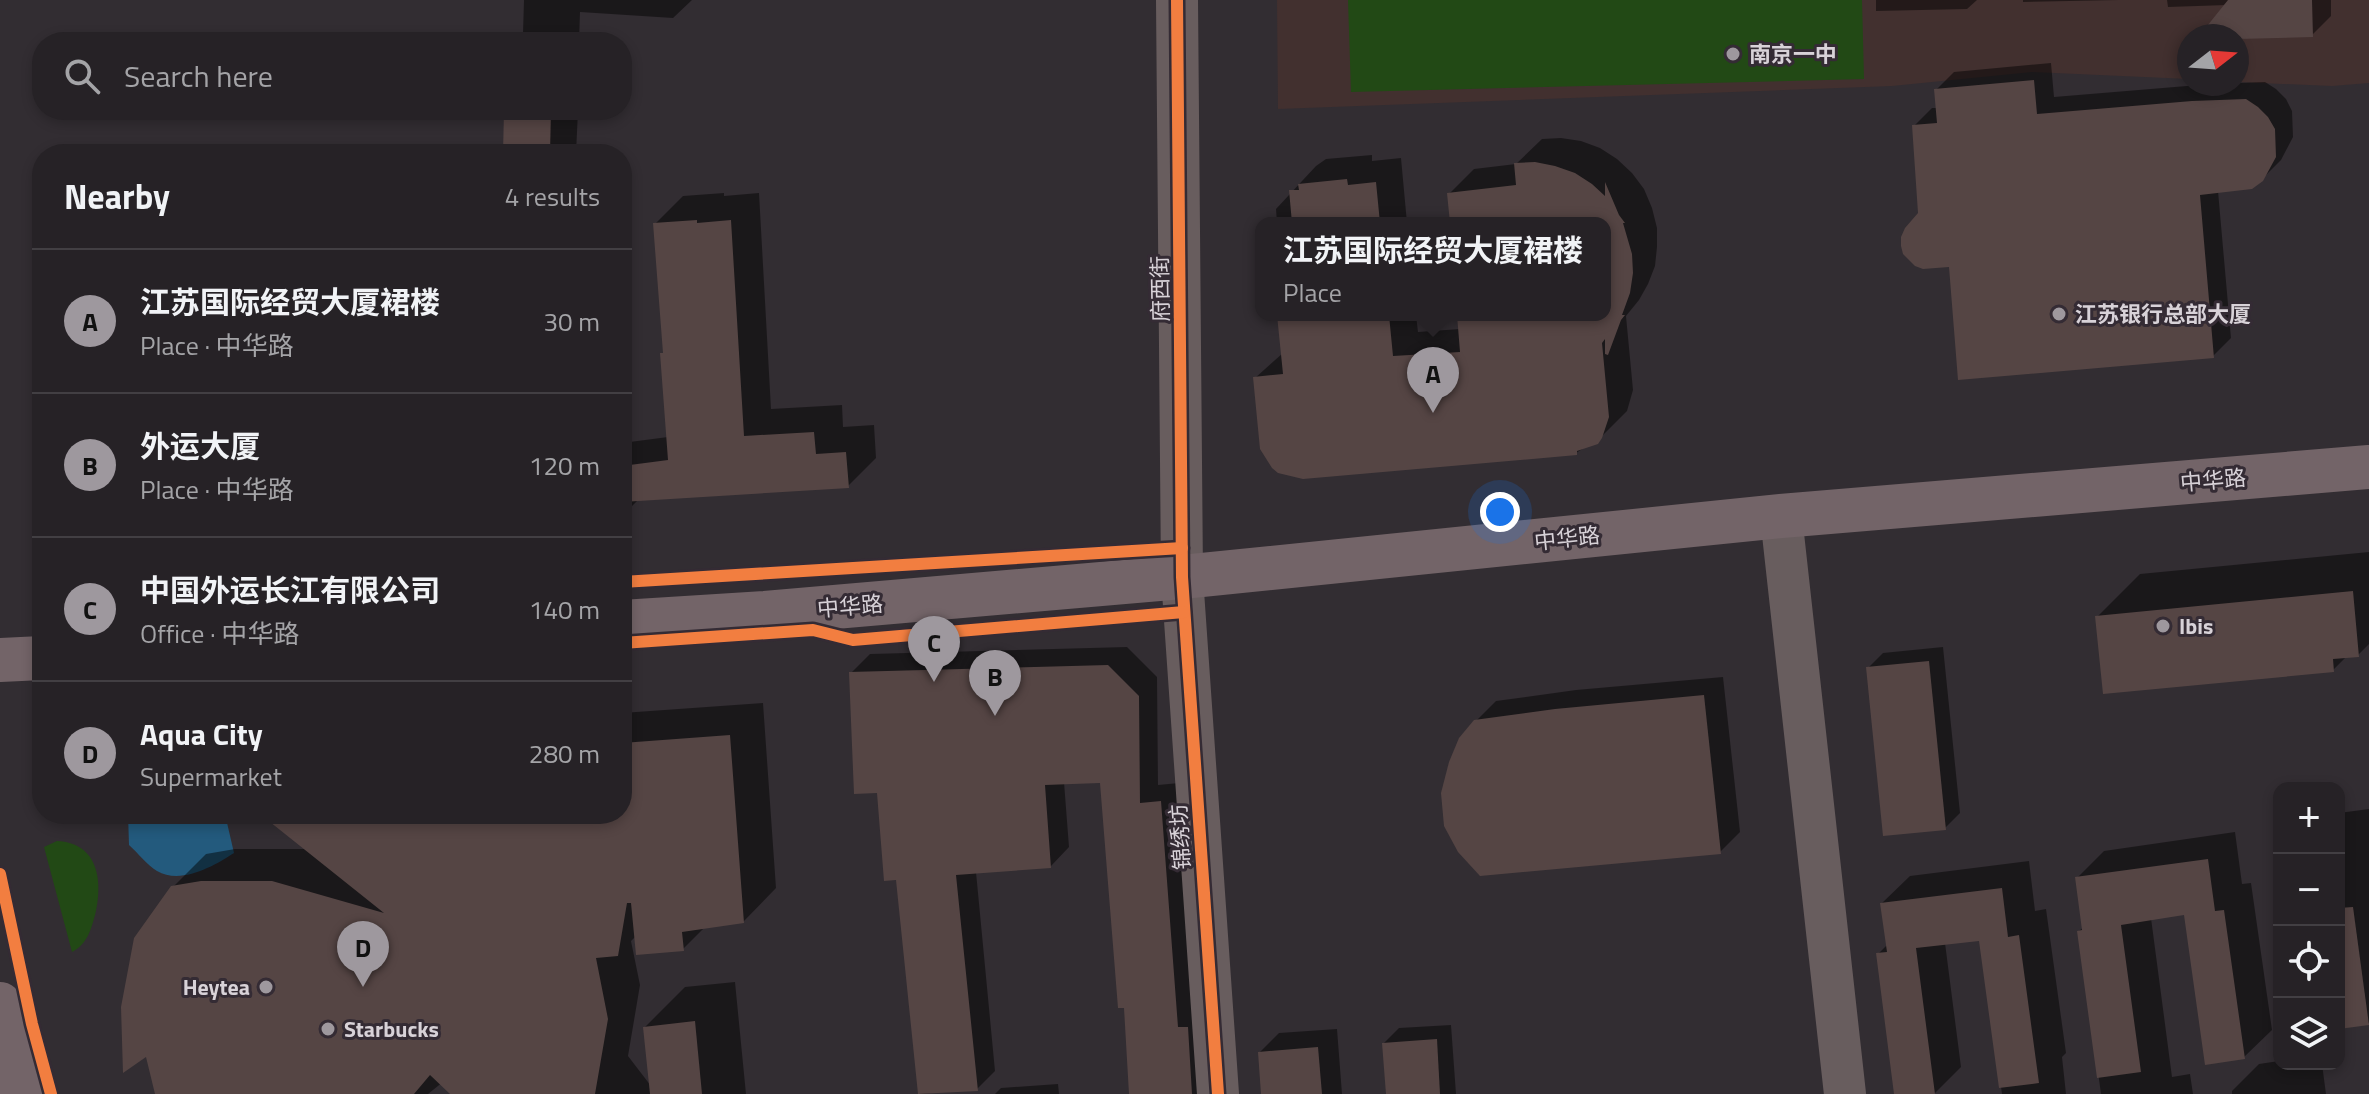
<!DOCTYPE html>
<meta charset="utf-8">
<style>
:root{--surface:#262226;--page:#322f32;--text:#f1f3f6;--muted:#a4a4a7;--line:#423f43;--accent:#9e989e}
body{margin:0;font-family:"Titillium Web","Noto Sans SC",sans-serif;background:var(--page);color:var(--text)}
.controls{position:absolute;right:24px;bottom:24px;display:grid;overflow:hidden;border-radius:16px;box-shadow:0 4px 12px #0003}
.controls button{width:72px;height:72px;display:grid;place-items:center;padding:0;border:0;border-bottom:2px solid var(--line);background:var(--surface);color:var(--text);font:40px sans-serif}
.compass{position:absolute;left:2177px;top:24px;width:72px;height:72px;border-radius:50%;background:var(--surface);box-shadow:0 4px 12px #0003;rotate:73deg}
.you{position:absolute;left:1500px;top:512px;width:28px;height:28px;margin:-20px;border:6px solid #fff;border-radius:50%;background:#1a73e8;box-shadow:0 0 0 12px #1a73e833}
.badge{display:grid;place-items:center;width:52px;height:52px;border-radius:50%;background:var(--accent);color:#111;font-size:26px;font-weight:700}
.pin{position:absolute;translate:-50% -66px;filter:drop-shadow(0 2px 4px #0008)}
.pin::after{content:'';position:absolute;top:42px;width:28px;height:24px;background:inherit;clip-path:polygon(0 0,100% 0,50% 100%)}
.popup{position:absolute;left:1255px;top:217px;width:356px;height:104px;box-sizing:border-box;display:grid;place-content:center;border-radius:16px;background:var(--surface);filter:drop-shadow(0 2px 6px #0005);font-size:26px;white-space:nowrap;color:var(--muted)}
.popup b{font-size:30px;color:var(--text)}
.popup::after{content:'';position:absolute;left:50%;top:100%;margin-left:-16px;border:16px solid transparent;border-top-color:var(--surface)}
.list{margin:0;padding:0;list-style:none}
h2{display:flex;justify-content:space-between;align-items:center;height:104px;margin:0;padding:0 32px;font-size:34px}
h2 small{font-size:26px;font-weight:400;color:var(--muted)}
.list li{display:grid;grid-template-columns:52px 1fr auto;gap:24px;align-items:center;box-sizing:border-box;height:144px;padding:0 32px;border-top:2px solid var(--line)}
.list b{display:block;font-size:30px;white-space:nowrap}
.list p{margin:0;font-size:26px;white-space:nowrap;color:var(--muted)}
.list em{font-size:26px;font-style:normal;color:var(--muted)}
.icon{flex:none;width:44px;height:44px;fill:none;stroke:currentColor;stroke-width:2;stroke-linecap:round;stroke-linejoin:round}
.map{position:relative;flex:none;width:2369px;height:1094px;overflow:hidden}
.search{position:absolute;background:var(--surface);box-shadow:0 4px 12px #0003;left:32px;top:32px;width:600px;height:88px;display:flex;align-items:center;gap:20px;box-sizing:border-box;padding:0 28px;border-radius:32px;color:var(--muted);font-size:30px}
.panel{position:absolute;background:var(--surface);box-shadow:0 4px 12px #0003;left:32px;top:144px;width:600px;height:680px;border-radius:32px}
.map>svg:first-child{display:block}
.education{fill:#42302f}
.green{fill:#224915}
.water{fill:#235a7d}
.shadow{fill:#0007}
.building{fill:#554544}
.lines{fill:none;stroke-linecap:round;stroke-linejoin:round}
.minor{stroke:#685d5e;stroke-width:42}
.major{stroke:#736468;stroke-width:44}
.cycleway-casing{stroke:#342b34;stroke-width:17}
.cycleway{stroke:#f27e40;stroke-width:12}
.poi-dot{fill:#9e989e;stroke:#342b34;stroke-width:3}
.labels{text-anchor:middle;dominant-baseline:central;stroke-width:6;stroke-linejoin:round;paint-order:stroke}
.poi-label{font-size:22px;font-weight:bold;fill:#d8d2d8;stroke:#342b34;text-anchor:start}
.street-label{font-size:22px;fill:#d8d2d8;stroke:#342b34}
</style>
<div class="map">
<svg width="2369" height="1094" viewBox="0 0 2369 1094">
<rect width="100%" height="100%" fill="#322d32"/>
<path class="education" d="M1277,0H2369V83L2332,86L2237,82V36H2189V79L2032,72L1892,86L1278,109Z"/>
<g class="green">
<path d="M1348,0H1862L1864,79L1351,92Z"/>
<path d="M57,841C99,843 103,882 95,915C91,930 87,944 72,952L44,847Z"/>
</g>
<path class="water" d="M128,814H225L234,853C214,866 181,885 157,871C147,865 138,853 129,845Z"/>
<g class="shadow">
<path d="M524,0H692L673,18L580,12L579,42H513L523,33Z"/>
<path d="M1876,0H1977L1967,9L1876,11Z"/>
<path d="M2023,0H2119L2023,2Z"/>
<path d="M2167,0H2331V16L2312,35L2247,37L2237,41V36H2213L2227,5L2168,7Z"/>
<path d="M2051,63L2054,97L2211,84L2265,82L2276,89L2286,99L2292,111L2293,137L2281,160L2262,179L2218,191L2231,338L2213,356L1950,265L1920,213L1914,126L1932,108H1938L1936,90L1954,72Z"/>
<path d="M506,110H578L576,154H505Z"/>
<path d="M1561,138L1581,141L1600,148L1617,159L1632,173L1644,189L1652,208L1657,228V247L1655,266L1648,284L1639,300L1626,316L1633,390L1627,411L1601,437L1576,453L1255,378L1283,353L1279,315H1416L1418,332L1460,329L1459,315H1605V223H1452L1449,194L1474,169L1516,164L1542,139Z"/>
<path d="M1372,155V161L1401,158L1407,223H1277L1276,209L1316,166L1326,159Z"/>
<path d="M724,193V196L759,193L771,409L842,405L843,427L874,425L876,458L848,486L639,499L632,506L622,508V443L668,437L665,351L655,224L683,196Z"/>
<path d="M2369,552V644L2358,655L2347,656L2333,670L2097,617L2140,574Z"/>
<path d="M1127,647L1157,677L1158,785L1179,783L1211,1094H1131L1126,1006L1101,781L1064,782L1069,847L1051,866L976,872L995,1071L977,1089L920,1094L898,878L851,673L870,654Z"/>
<path d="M1943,647L1960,813L1945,828L1868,668L1883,653Z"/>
<path d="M1723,677L1740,832L1720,852L1475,722L1496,701L1576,690Z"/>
<path d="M763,703L776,888L744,921L705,927L683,949L636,936L631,941L640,985L628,1056L651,1086L645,1027L685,987L735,982L746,1094H454L479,1053L428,1094H157L172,888L206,854L235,849H307L264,814H622V713Z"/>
<path d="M2369,809V1023L2339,1027V813Z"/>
<path d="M2235,832L2242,884L2251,883L2272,1030L2244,1057L2185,913L2151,918L2172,1077L2190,1074L2193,1094H2101L2079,931L2084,927L2077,878L2104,851Z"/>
<path d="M2029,861L2035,911L2046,909L2066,1053L2062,1057L2066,1094H2002L1981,939L1945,943L1961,1067L1934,1094H1896L1878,954L1888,944L1882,903L1910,876Z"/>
<path d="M1451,1025L1456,1094H1388L1384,1043L1399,1028Z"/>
<path d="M1337,1029L1342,1094H1263L1260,1052L1279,1033Z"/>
<path d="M2279,1061V1064H2322L2326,1094H2232V1091L2259,1064Z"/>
<path d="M1058,1084L1059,1094H995L1001,1088Z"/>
</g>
<g class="building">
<path d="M2228,0H2312L2313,37L2237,39V36H2199Z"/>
<path d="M2034,80L2037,114L2192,101L2246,99L2258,107L2268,117L2275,129L2276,157L2263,181L2252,189L2200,195L2214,358L1958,380L1949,267L1923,269L1915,266L1903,254L1901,246V237L1905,228L1918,213L1912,125L1937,123L1934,89Z"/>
<path d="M504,110H551L550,154H503Z"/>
<path d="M1535,162L1555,166L1575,173L1592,184L1605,196V182L1619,215L1625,223H1623L1632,254L1633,273L1630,293L1622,315H1625L1621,320L1608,355L1605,354V339L1602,343L1609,417L1602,438L1598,444L1577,451V455L1303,479L1278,473L1272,468L1260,449L1253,377L1283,374L1277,315H1389L1393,356L1460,352L1457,315H1605V223H1450L1447,193L1516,185L1514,163Z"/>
<path d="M1347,179L1348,185L1376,182L1380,223H1292L1289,190H1299L1298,184Z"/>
<path d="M697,220V223L731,220L744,436L814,432L816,454L846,452L849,488L622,502V466L668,460L660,353H663L653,223Z"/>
<path d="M2353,591L2359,657L2333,659L2334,672L2103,694L2095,616Z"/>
<path d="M1929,661L1946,830L1883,836L1866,667Z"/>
<path d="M1108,665L1139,696L1140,803L1161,801L1178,1027H1188L1192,1094H1129L1124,1008H1118L1100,783L1045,785L1051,868L956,875L978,1091L918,1094L896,880L884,881L877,793L854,794L849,672Z"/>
<path d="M1704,695L1721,854L1480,876L1458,852L1444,826L1441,793L1449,762L1459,738L1474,720L1555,709Z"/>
<path d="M730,735L744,923L682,932L684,951L636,955L631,903H627L618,956L596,958L608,1019L595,1094H450L430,1075L414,1094H155L146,1057L123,1073L121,1007L134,938L171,886L201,881H272L384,913L260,814H622V743Z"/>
<path d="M2208,859L2215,911L2224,910L2245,1059L2205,1065L2184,915L2121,925L2141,1072L2097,1078L2077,931L2082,930L2075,877Z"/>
<path d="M2002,888L2008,937L2019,935L2039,1083L1999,1088L1979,941L1916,948L1935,1094H1894L1876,953L1887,952L1880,903Z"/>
<path d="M2353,907L2369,1025L2339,1029V908Z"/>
<path d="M695,1021L702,1094H650L643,1027Z"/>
<path d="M1437,1039L1440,1094H1386L1382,1043Z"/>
<path d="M1318,1047L1322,1094H1261L1258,1052Z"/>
</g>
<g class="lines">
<g class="minor">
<path d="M1177,0L1182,577L1218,1094"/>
<path d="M1781,516L1845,1094"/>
</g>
<g class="major">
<path d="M622,622L765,613L1182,577L1781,516L2369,467"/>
<path d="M0,660L42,658"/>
<path d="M0,1004L21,1094"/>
</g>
<defs>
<g id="cycleway">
<path d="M1177,0L1182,577L1218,1094"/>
<path d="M622,582L1182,548"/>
<path d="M622,643L813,630L853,640L1184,612"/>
<path d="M0,874L32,1024L51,1094"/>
</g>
</defs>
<use href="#cycleway" class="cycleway-casing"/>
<use href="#cycleway" class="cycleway"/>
</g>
<g class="poi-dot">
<circle cx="1733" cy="54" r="8"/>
<circle cx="2059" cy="314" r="8"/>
<circle cx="2163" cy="626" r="8"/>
<circle cx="266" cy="987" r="8"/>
<circle cx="328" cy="1029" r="8"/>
</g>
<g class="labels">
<g class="poi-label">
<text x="1749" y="54">南京一中</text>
<text x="2075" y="314">江苏银行总部大厦</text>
<text x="2179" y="626">Ibis</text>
<text x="250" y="987" text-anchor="end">Heytea</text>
<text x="344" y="1029">Starbucks</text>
</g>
<g class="street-label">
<text transform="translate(1160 289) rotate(-91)">府西街</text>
<text transform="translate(2213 480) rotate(-5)">中华路</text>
<text transform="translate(1567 538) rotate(-6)">中华路</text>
<text transform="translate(850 606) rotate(-5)">中华路</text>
<text transform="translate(1180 837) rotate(-94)">锦绣坊</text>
</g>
</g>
</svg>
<div class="controls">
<button>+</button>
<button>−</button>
<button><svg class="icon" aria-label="locate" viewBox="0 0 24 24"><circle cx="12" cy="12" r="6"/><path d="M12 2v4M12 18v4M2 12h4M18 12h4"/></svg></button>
<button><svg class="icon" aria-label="layers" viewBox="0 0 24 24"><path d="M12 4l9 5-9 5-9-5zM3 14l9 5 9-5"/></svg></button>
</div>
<svg class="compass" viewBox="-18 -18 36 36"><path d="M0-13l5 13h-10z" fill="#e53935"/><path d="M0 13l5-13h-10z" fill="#a4a4a7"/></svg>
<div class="you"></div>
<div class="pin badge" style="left:1433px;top:413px">A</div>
<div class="popup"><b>江苏国际经贸大厦裙楼</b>Place</div>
<div class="pin badge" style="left:995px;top:716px">B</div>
<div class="pin badge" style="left:934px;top:682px">C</div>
<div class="pin badge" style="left:363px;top:987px">D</div>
<div class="search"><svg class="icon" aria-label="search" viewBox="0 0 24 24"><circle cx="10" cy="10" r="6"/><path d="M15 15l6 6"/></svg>Search here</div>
<section class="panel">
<h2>Nearby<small>4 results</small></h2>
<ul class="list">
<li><span class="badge">A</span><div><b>江苏国际经贸大厦裙楼</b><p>Place · 中华路</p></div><em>30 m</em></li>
<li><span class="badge">B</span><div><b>外运大厦</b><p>Place · 中华路</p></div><em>120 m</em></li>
<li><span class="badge">C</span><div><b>中国外运长江有限公司</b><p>Office · 中华路</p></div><em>140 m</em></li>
<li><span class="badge">D</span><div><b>Aqua City</b><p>Supermarket</p></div><em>280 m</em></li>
</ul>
</section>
</div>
